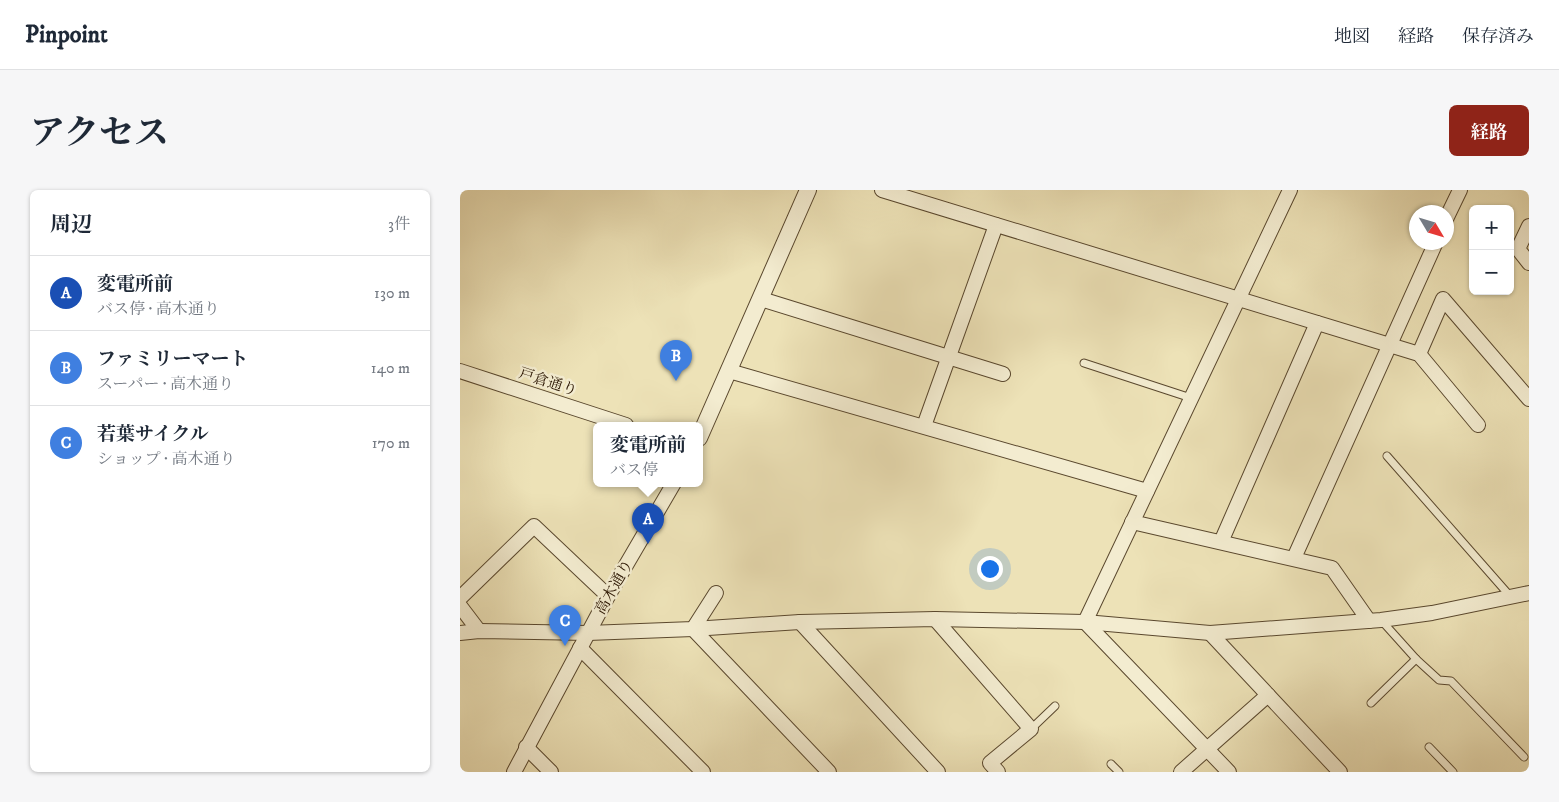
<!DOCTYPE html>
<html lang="ja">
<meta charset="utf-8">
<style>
:root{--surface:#fff;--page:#f6f6f7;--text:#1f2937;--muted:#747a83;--line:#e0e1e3;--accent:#8f2418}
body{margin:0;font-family:"IM FELL DW Pica","Noto Serif JP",serif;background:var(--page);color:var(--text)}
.controls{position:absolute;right:15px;top:15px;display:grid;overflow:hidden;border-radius:8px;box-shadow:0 1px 4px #0004}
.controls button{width:45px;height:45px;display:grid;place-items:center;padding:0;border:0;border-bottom:1px solid var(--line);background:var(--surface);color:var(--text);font:25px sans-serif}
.compass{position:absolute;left:949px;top:15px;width:45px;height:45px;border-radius:50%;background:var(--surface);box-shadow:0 1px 4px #0004;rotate:128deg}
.you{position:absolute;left:529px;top:378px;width:18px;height:18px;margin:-12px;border:4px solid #fff;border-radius:50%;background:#1a73e8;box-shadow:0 0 0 8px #1a73e833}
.badge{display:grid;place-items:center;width:32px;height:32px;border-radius:50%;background:var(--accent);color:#fff;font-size:16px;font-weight:700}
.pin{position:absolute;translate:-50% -41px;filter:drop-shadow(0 1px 2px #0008)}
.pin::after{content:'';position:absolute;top:26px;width:18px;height:15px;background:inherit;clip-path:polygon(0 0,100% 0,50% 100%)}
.popup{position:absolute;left:133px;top:232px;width:110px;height:65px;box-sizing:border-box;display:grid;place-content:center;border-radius:8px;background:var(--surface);filter:drop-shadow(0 1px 4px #0005);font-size:16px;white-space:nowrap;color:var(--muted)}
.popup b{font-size:19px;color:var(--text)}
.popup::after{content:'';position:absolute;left:50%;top:100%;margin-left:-10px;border:10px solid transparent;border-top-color:var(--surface)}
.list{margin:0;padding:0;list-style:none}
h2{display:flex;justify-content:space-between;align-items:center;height:65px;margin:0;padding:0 20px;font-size:21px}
h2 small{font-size:16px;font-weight:400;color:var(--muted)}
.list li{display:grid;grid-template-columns:32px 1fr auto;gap:15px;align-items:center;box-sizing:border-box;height:75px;padding:0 20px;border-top:1px solid var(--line)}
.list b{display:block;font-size:19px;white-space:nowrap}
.list p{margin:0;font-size:16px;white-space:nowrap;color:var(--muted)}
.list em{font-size:16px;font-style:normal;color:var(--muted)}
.map{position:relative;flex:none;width:1069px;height:582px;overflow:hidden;border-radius:8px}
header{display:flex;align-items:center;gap:30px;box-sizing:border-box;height:70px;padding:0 25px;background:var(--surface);border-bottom:1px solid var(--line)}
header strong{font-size:24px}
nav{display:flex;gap:28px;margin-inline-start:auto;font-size:18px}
.intro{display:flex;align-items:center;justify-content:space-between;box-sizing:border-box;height:120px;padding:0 30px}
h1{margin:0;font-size:35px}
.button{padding:12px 22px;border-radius:8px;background:var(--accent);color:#fff;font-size:18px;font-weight:700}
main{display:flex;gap:30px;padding:0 30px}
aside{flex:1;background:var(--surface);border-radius:8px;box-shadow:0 1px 4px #0004}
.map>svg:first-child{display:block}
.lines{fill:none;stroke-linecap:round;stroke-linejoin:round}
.service-casing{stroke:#5a482e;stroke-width:9}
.minor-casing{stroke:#5a482e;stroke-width:16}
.tertiary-casing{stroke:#5a482e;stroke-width:18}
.service{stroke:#f3ecd0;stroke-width:7}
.minor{stroke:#f3ecd0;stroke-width:14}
.tertiary{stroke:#f3ecd0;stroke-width:16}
.labels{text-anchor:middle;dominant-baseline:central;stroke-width:5;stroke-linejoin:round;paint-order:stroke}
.street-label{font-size:15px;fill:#291400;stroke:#f3ecd0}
</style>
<header>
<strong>Pinpoint</strong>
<nav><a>地図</a><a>経路</a><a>保存済み</a></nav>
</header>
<div class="intro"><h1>アクセス</h1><a class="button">経路</a></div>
<main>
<aside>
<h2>周辺<small>3件</small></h2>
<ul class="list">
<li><span class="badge" style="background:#1a4fb4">A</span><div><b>変電所前</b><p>バス停 · 高木通り</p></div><em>130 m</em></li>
<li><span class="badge" style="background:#3f7fe0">B</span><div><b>ファミリーマート</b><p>スーパー · 高木通り</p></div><em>140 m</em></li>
<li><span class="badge" style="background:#3f7fe0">C</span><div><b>若葉サイクル</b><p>ショップ · 高木通り</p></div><em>170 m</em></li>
</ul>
</aside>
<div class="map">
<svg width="1069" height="582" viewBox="0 0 1069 582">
<rect width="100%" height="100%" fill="#ede2b7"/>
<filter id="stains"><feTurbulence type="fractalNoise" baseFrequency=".004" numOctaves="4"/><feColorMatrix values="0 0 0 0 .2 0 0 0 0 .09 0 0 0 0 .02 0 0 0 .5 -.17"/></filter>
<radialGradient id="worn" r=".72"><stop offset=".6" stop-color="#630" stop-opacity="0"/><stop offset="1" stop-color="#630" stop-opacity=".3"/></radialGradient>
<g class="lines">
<defs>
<g id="service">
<path d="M624,173L731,208"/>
<path d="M927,266L1050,406"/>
<path d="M921,430L956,469L979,490L991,491L1064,567"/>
<path d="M911,513L956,469"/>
<path d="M571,539L595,516"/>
<path d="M969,557L993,582"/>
<path d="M651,574L659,582"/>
</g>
<g id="minor">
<path d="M422,0L959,164L1018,235"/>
<path d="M986,29L1000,0"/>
<path d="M1069,36L1058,59L1069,73"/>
<path d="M301,109L543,184"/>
<path d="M959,164L983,109L1069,209"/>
<path d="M0,181L166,235"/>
<path d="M269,181L687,301"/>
<path d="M464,236L536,35"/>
<path d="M672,332L872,378L909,431"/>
<path d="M761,352L857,133"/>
<path d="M834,368L976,52"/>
<path d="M0,408L74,336L148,406"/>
<path d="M0,416L19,441"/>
<path d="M475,429L571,539L530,573L538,582"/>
<path d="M340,432L478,582"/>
<path d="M625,432L830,0"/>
<path d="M625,432L769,582"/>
<path d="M233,439L369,582"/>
<path d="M233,439L256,403"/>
<path d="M0,443L19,441L128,443L233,439L340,432L475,429L625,432L750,443L921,430L972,423L1069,403"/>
<path d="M750,443L880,582"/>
<path d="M120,458L243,582"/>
<path d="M66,557L91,582"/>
<path d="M54,582L148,406L214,293"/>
<path d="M721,582L808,505"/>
</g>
<path id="tertiary" d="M239,248L348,0"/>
</defs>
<use href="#service" class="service-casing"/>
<use href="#minor" class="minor-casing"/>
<use href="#tertiary" class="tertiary-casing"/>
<use href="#service" class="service"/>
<use href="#minor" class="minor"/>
<use href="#tertiary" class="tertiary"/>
</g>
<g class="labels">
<g class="street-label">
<text transform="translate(88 192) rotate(18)">戸倉通り</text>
<text transform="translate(154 397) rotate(-60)">高木通り</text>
</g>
</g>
<rect width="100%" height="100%" filter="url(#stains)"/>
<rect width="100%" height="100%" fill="url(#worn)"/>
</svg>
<div class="controls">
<button>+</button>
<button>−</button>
</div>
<svg class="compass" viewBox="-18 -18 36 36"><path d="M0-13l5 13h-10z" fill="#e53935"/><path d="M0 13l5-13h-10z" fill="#747a83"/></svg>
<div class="you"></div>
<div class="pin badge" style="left:188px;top:354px;background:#1a4fb4">A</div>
<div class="popup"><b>変電所前</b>バス停</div>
<div class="pin badge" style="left:216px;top:191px;background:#3f7fe0">B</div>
<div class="pin badge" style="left:105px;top:456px;background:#3f7fe0">C</div>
</div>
</main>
